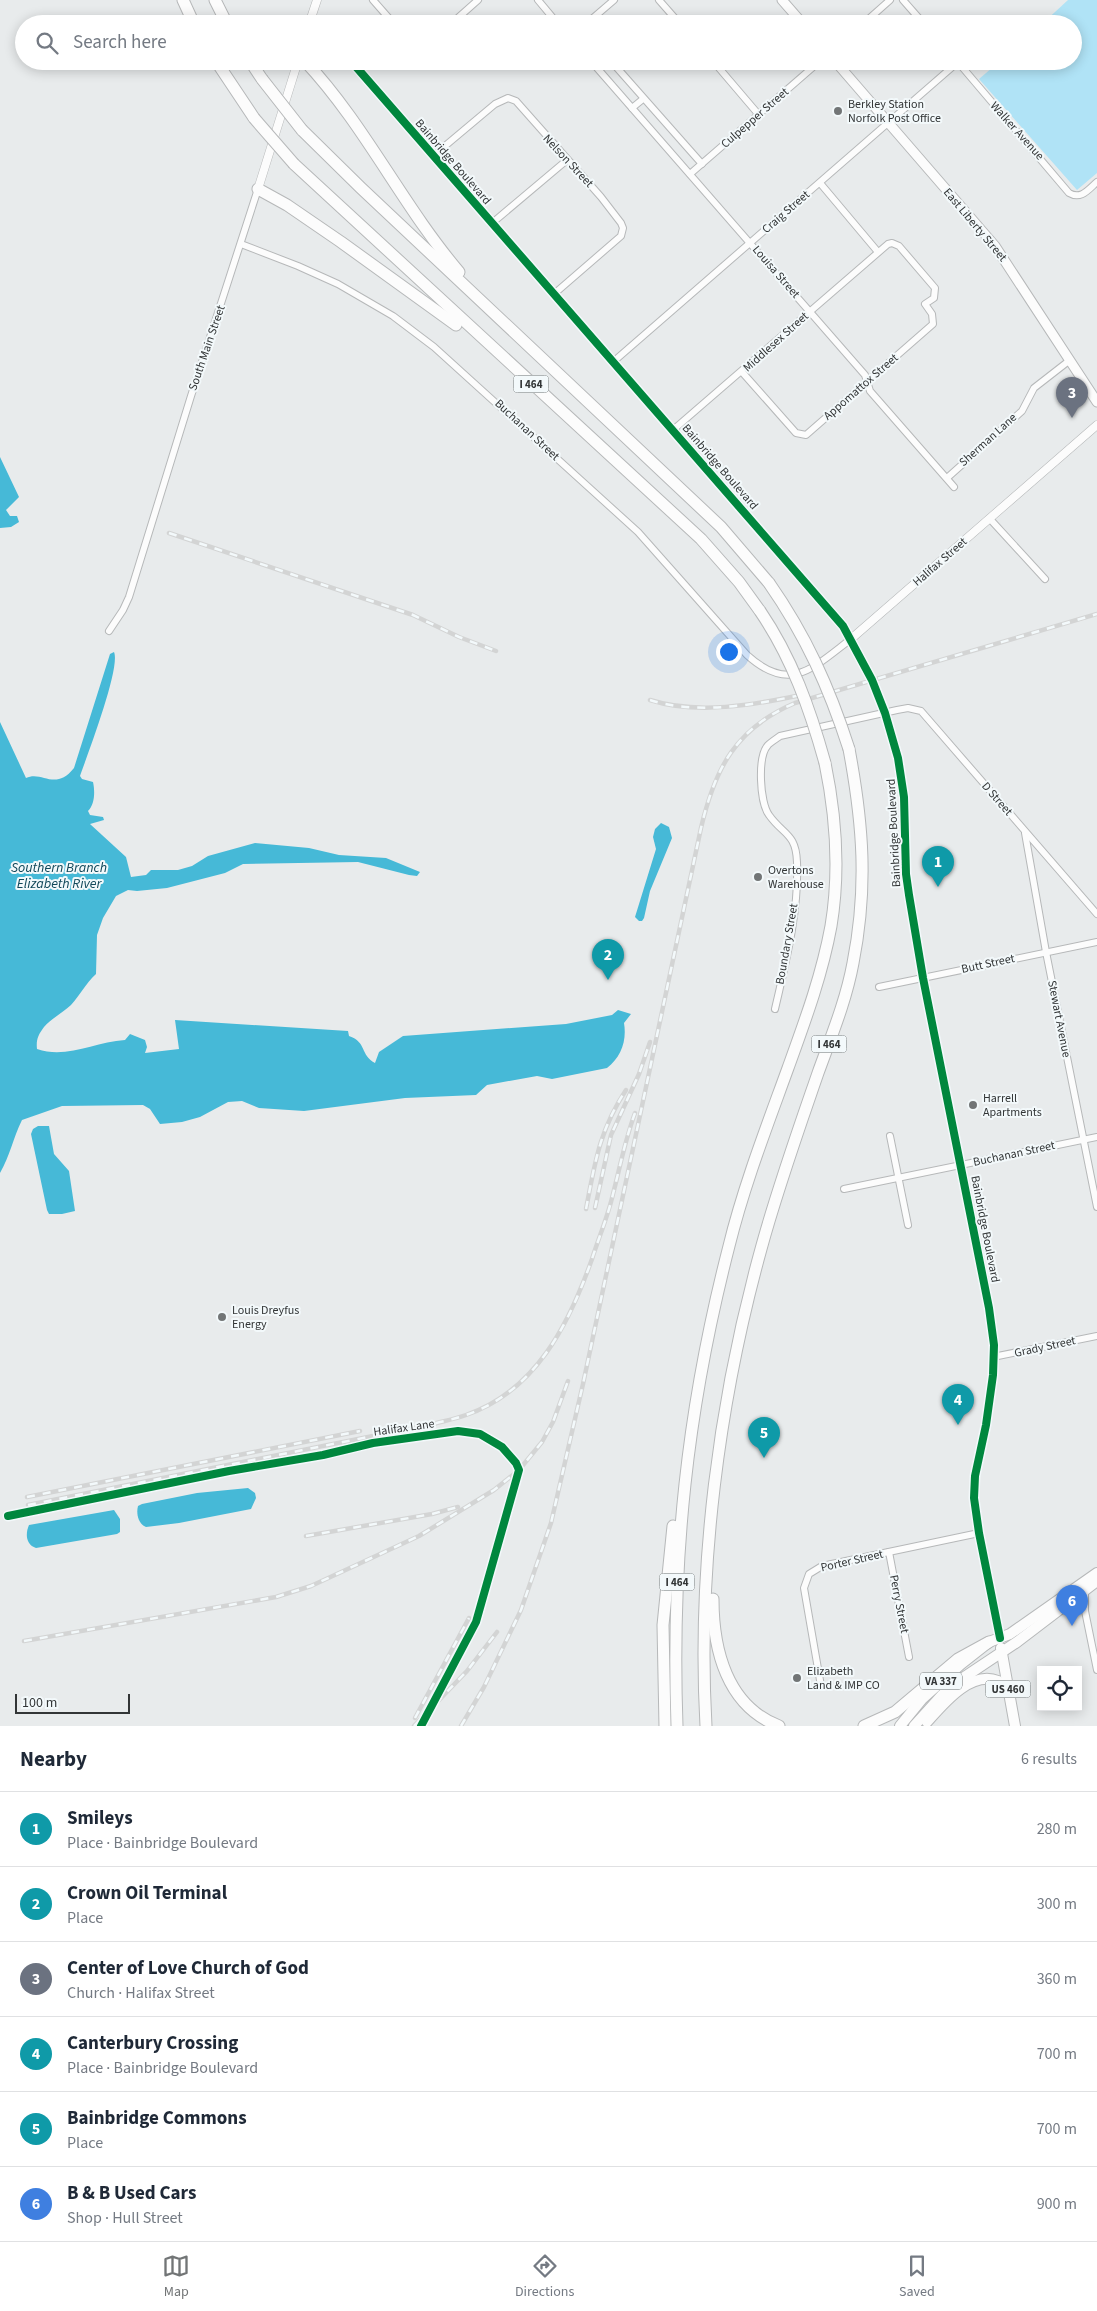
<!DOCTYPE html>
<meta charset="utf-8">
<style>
:root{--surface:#fff;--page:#f6f6f7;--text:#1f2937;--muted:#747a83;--line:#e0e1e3;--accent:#727576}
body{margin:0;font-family:"Source Sans 3",sans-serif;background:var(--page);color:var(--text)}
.controls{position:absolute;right:15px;bottom:15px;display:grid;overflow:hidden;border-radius:0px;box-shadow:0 2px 12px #0003}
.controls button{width:45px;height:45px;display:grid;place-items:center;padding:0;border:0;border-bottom:1px solid var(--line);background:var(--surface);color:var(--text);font:25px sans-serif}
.scale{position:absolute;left:15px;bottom:12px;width:115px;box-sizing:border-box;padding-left:5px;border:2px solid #323536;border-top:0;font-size:14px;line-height:18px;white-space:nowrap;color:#323536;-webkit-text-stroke:4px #f3f9fb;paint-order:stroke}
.you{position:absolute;left:728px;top:651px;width:18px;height:18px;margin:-12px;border:4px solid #fff;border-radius:50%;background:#1a73e8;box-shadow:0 0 0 8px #1a73e833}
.badge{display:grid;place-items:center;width:32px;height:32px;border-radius:50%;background:var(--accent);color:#fff;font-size:16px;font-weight:700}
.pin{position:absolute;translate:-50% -41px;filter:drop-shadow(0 1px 2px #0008)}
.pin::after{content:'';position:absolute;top:26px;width:18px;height:15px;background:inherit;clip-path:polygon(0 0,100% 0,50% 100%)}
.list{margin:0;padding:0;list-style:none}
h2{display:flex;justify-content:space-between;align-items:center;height:65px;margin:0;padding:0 20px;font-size:21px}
h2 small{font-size:16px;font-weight:400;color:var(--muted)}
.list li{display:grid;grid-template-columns:32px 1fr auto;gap:15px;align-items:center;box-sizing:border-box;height:75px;padding:0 20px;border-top:1px solid var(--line)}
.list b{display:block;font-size:19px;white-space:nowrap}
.list p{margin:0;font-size:16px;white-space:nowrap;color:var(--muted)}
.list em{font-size:16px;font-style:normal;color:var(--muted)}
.icon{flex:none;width:28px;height:28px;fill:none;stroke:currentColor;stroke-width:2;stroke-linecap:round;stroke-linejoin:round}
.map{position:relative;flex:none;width:1097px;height:1726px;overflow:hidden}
.search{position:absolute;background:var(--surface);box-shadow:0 2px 12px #0003;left:15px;right:15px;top:15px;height:55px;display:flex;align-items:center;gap:12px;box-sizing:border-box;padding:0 18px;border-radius:28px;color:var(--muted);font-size:19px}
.sheet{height:515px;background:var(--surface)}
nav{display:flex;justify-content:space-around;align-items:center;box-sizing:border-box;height:70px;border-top:1px solid var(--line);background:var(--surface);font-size:14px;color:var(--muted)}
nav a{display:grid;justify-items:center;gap:2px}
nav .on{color:var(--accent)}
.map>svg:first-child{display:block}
.green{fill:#b0e3f6}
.water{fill:#46b9d7}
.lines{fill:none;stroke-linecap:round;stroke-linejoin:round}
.minor-casing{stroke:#b6b8b9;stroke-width:8}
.tertiary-casing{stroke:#b6b8b9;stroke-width:9}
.secondary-casing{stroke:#b6b8b9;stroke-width:11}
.primary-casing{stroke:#b6b8b9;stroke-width:12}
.motorway-casing{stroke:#b6b8b9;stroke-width:13}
.minor{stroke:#fcfcfc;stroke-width:6}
.tertiary{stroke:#fcfcfc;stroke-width:8}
.secondary{stroke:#fcfcfc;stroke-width:9}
.primary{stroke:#fcfcfc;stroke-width:10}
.motorway{stroke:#fcfcfc;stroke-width:11}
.rail-casing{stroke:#d3d4d4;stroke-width:4.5}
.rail{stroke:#f3f9fb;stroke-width:2.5;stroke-dasharray:8;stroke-linecap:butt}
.motorway-bridge-casing{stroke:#b6b8b9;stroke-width:13;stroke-linecap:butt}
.motorway-bridge{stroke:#fcfcfc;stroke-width:11}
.cycleway-casing{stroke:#f3f9fb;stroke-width:11}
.cycleway{stroke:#00873e;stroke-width:8}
.poi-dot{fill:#727576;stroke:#f3f9fb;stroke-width:2}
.labels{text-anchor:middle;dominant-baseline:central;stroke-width:4;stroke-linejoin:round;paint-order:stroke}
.shield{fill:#f3f9fb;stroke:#6c7071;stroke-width:1}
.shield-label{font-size:11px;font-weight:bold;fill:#323536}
.poi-label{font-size:12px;fill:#323536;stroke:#f3f9fb;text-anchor:start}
.street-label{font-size:12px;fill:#323536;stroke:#f3f9fb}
.water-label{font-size:14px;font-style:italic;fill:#11485a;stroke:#f3f9fb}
</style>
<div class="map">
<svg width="1097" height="1726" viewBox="0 0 1097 1726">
<rect width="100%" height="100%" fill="#e8ebec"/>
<path class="green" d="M1068,0H1097V173L1077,190L979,79L1000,61H1073V24H1042Z"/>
<g class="water">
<path d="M0,457L19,497L6,510L10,516H17L19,522L11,527L0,528Z"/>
<path d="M114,652C121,667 87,756 80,776L82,779L93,782C95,791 95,804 88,811L90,815L103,817L104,820L90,824L126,857L131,877L146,875L151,870H178L192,866L208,856L255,843L309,848L339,855L386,858L420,872L417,876L409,875L358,862L243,864L225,873L167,888L137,891L128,890L116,896L103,918L97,935L96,974C86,983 80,995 71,1005C63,1012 50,1020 44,1027C38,1035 36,1040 37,1049C67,1059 94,1042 125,1040L130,1034L145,1040L147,1047L145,1053L179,1049L175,1020L348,1031L349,1036C367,1042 360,1055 375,1063L379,1052L403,1036L566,1024L612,1015L618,1010L631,1014L624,1023C627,1041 621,1057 607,1068L552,1079L537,1076L487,1085L476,1095L405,1098L304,1111L259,1108L242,1101L228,1102L200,1117L182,1122L160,1124L150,1109L143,1105L62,1106L22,1120C13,1138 10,1156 0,1173V722L26,778C42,770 55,792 74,768L110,654Z"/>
<path d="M661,823L669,827L672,838L650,891L644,918L642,921H639L635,917L656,849L653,837L655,829Z"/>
<path d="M38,1126H49L54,1154L69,1171L75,1211L62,1214H49L47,1210L31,1134L33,1129Z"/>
<path d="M248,1488L255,1493L256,1498L251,1509L179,1523L146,1527C138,1524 136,1513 138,1506L142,1504L197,1493Z"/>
<path d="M114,1510L120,1519V1532L117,1534L36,1548C26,1545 25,1534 29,1525Z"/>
</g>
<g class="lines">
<defs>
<g id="minor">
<path d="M373,0L394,24"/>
<path d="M538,0L558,24"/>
<path d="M659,0L680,24"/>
<path d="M903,0L924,24"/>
<path d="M451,24L478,0"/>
<path d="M586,24L614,0"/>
<path d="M863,24L890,0"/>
<path d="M591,61L865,375L870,391L954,487"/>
<path d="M611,61L702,164"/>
<path d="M713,61L759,115"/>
<path d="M957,61L1069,193C1081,200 1088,190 1097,182"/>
<path d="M632,108L643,99"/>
<path d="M433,156L495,104L508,98L516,101L601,197L621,223L623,228L621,236L554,294"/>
<path d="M690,174L820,61"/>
<path d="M820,183L878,252"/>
<path d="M491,224L567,160"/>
<path d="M241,244L298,266L338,284L393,316L434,347L638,532L747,655C790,694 813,668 851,639"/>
<path d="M613,362L958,62"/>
<path d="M673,430L888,244L892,243L899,246L935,288L934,298L925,304L932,314L933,324L806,435L796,433L742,372"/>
<path d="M947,478L1022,411L1034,388L1070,360"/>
<path d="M990,519L1045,579"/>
<path d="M109,631L123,610L129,597L191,396L258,189"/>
<path d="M1025,833L1046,952L1097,1207"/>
<path d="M879,987L1097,942"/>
<path d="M775,1009C786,961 799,912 797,862C796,833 783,835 769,815C760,803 757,757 768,745C771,742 776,739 780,736L897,710L908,708L921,711L1097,914"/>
<path d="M890,1136L908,1225"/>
<path d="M844,1189L1097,1137"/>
<path d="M993,1357L1097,1336"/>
<path d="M8,1516L229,1471L323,1455L373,1443L458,1431L480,1434L502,1447L516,1463L519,1470L476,1622L421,1726"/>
<path d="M889,1552L909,1657"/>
<path d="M1085,1590V1611L1097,1670"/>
<path d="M821,1686L804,1588L809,1574L822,1566L979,1533"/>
</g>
<g id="tertiary">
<path d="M309,24L317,0"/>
<path d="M351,61L843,626L872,680L885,713L898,758L904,797L906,874L909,895L923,978L989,1308L994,1345L993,1375L986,1425L975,1476L974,1498L979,1533L1000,1638"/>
<path d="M258,189L298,61"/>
<path d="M851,639L1097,425"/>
</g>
<g id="secondary">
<path d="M782,0L803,24"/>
<path d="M835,61L995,246L1097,402"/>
</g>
<g id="primary">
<path d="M1001,1648L1015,1726"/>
<path d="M927,1722C944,1703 971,1670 998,1681L1009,1693"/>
<path d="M900,1726L922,1699L961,1664L989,1642L1010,1634L1097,1573"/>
<path d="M914,1726L942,1695L960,1680L1017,1642L1097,1581"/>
</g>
<g id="motorway">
<path d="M183,0L194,24"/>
<path d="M215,0L227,24"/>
<path d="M216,61L254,118"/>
<path d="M250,61L262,79"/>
<path d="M305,61C365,125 402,205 459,272"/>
<path d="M302,130L361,188L721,527L769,583"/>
<path d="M294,164L701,539L739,582L760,611"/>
<path d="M258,189L287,205L341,242L456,325"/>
<path d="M713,1599C713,1650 727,1706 779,1726"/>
<path d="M665,1726L663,1625L673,1526"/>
<path d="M677,1726C671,1558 687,1409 729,1246C744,1185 767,1126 788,1068C805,1021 822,975 831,926C840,872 836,816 825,763"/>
<path d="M706,1726C697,1568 719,1401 761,1249C777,1190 798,1131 818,1073C831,1037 846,1001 853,963C868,887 863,824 849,749"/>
<path d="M864,1726L895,1712L958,1659L989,1642"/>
</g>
</defs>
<use href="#minor" class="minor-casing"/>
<use href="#tertiary" class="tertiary-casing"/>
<use href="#secondary" class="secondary-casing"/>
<use href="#primary" class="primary-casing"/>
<use href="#motorway" class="motorway-casing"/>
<use href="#minor" class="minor"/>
<use href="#tertiary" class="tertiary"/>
<use href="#secondary" class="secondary"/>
<use href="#primary" class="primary"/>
<use href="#motorway" class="motorway"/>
<defs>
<g id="rail">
<path d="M169,533L413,615L459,637L496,651"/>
<path d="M650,700C697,715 754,705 801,695"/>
<path d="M595,1208L611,1135L639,1074L650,1042"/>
<path d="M586,1209C595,1163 599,1131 626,1090"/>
<path d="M27,1497L360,1431"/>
<path d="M28,1505L433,1424C444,1421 455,1419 466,1415C536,1391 569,1324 592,1259C599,1237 608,1216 613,1194C620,1167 625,1140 635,1113"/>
<path d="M306,1536L432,1514L458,1507"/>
<path d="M24,1641L276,1597L311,1586L419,1536L494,1490L519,1470L542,1442L553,1422L568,1381"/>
<path d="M415,1718L469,1618"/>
<path d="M414,1726L467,1671L497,1632"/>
<path d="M461,1726L484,1687L521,1610L551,1523L583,1384L701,828C715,768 736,728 795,703L1097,614"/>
</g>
</defs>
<use href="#rail" class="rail-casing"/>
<use href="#rail" class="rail"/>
<defs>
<g id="motorway-bridge">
<path d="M262,79L302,130"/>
<path d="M254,118L294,164"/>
<path d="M769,583C806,636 829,687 849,749"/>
<path d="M760,611C792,658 810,709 825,763"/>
</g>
</defs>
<use href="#motorway-bridge" class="motorway-bridge-casing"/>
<use href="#motorway-bridge" class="motorway-bridge"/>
<defs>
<g id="cycleway">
<path d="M351,61L843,626L872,680L885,713L898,758L904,797L906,874L909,895L923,978L989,1308L994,1345L993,1375L986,1425L975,1476L974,1498L979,1533L1000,1638"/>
<path d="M8,1516L229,1471L323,1455L373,1443L458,1431L480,1434L502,1447L516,1463L519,1470L476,1622L421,1726"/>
</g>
</defs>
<use href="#cycleway" class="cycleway-casing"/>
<use href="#cycleway" class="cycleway"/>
</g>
<g class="poi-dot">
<circle cx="838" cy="111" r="5"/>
<circle cx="758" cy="877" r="5"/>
<circle cx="973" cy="1105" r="5"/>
<circle cx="222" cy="1317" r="5"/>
<circle cx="797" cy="1678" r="5"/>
</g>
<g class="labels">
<g class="shield">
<rect x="513.5" y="375.5" width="35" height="17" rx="4"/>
<rect x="811.5" y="1035.5" width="35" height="17" rx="4"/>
<rect x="659.5" y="1573.5" width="35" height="17" rx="4"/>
<rect x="920" y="1672.5" width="42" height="17" rx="4"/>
<rect x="985.5" y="1680.5" width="45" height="17" rx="4"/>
</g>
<g class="shield-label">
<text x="531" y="384">I 464</text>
<text x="829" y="1044">I 464</text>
<text x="677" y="1582">I 464</text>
<text x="941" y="1681">VA 337</text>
<text x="1008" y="1689">US 460</text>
</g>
<g class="poi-label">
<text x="848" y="104">Berkley Station<tspan x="848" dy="14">Norfolk Post Office</tspan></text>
<text x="768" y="870">Overtons<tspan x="768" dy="14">Warehouse</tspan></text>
<text x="983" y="1098">Harrell<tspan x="983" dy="14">Apartments</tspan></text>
<text x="232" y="1310">Louis Dreyfus<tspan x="232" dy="14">Energy</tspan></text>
<text x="807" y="1671">Elizabeth<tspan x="807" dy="14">Land &amp; IMP CO</tspan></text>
</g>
<g class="street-label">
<text transform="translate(755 118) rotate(-41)">Culpepper Street</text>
<text transform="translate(1017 131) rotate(48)">Walker Avenue</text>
<text transform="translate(568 161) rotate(47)">Nelson Street</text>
<text transform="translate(453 162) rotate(49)">Bainbridge Boulevard</text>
<text transform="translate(786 212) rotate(-41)">Craig Street</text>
<text transform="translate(975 225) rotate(50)">East Liberty Street</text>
<text transform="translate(776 272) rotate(49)">Louisa Street</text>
<text transform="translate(776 342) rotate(-42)">Middlesex Street</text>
<text transform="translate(207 348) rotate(-71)">South Main Street</text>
<text transform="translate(861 387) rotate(-41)">Appomattox Street</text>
<text transform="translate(527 430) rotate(43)">Buchanan Street</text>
<text transform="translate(988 440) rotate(-42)">Sherman Lane</text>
<text transform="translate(720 467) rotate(49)">Bainbridge Boulevard</text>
<text transform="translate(940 562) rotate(-41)">Halifax Street</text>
<text transform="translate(997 799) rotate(49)">D Street</text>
<text transform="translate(894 833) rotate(-93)">Bainbridge Boulevard</text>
<text transform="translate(787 944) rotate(-80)">Boundary Street</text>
<text transform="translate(988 964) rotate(-12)">Butt Street</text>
<text transform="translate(1059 1019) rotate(79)">Stewart Avenue</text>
<text transform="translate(1014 1154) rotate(-12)">Buchanan Street</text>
<text transform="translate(985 1229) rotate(79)">Bainbridge Boulevard</text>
<text transform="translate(1045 1347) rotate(-12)">Grady Street</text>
<text transform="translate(404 1428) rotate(-8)">Halifax Lane</text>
<text transform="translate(852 1561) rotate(-13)">Porter Street</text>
<text transform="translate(899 1604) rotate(79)">Perry Street</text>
</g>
<g class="water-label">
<text x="59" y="868">Southern Branch<tspan x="59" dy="16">Elizabeth River</tspan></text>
</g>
</g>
</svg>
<div class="controls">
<button><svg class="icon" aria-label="locate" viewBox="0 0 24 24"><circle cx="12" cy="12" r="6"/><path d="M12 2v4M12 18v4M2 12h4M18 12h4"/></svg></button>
</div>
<div class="scale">100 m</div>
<div class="you"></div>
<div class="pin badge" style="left:938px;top:887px;background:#0f9aa8">1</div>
<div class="pin badge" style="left:608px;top:980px;background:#0f9aa8">2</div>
<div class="pin badge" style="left:1072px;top:418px;background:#6b7280">3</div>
<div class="pin badge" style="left:958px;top:1425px;background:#0f9aa8">4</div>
<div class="pin badge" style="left:764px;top:1458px;background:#0f9aa8">5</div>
<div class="pin badge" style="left:1072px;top:1626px;background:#3f7fe0">6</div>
<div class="search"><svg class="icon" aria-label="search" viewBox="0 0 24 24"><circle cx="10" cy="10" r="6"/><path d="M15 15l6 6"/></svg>Search here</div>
</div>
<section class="sheet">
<h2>Nearby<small>6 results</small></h2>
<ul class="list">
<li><span class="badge" style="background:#0f9aa8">1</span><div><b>Smileys</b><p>Place · Bainbridge Boulevard</p></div><em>280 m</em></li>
<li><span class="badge" style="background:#0f9aa8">2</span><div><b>Crown Oil Terminal</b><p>Place</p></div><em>300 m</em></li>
<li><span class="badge" style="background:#6b7280">3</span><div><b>Center of Love Church of God</b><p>Church · Halifax Street</p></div><em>360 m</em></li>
<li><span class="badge" style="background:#0f9aa8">4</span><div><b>Canterbury Crossing</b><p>Place · Bainbridge Boulevard</p></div><em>700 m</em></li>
<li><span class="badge" style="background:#0f9aa8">5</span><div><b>Bainbridge Commons</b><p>Place</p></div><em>700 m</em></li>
<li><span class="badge" style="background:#3f7fe0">6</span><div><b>B &amp; B Used Cars</b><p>Shop · Hull Street</p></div><em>900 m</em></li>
</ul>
</section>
<nav>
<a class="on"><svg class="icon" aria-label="map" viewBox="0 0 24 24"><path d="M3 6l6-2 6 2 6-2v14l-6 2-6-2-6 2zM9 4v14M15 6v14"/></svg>Map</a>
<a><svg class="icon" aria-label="directions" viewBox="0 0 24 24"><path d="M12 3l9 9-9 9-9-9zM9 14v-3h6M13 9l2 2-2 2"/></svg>Directions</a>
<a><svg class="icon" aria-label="saved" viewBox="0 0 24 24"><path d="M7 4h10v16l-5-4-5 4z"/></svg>Saved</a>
</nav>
